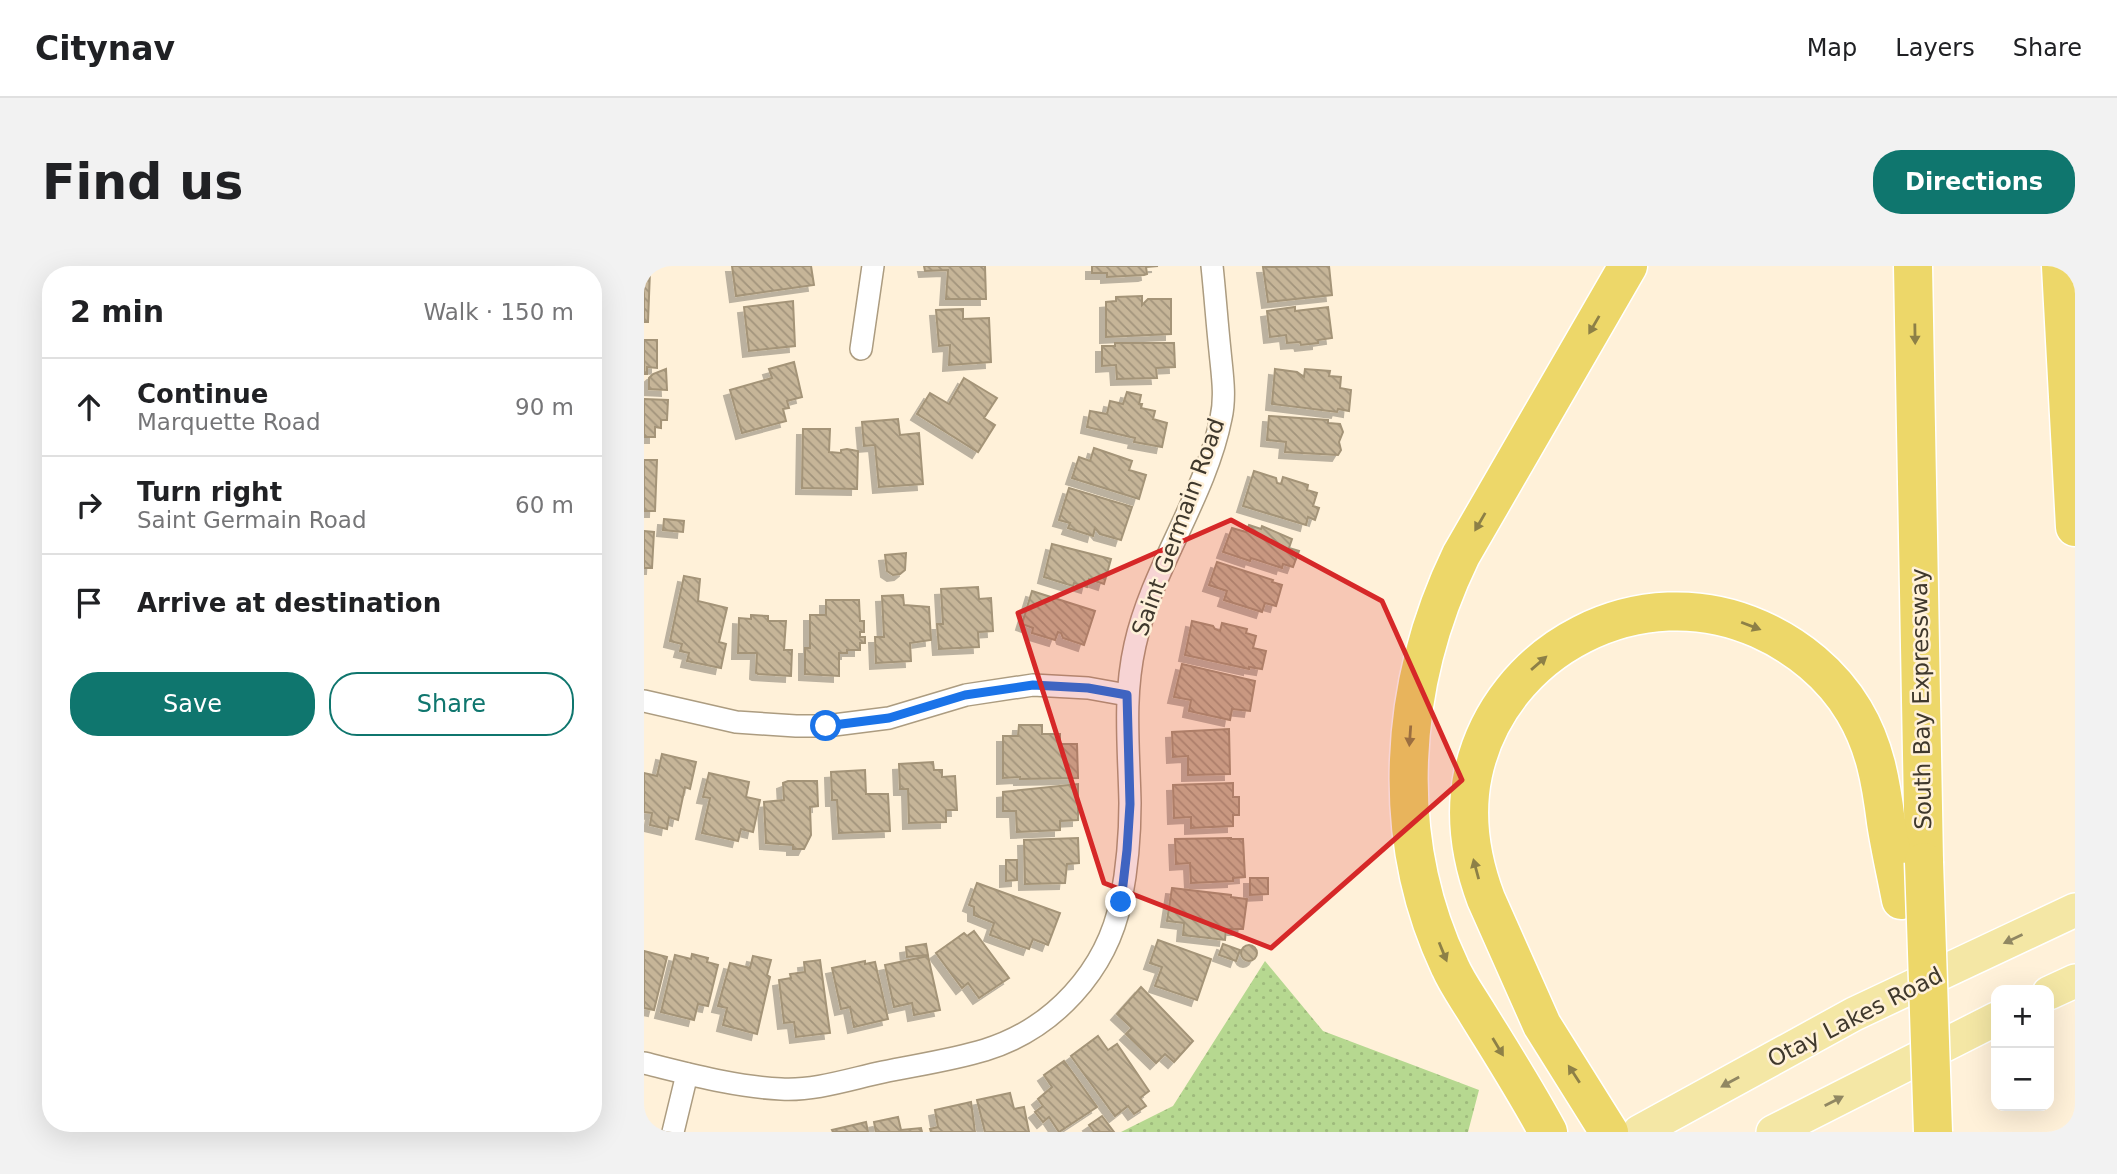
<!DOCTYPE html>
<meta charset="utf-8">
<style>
:root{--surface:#fff;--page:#f2f2f2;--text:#202124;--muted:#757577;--line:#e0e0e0;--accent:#0f766e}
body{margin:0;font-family:"DejaVu Sans",sans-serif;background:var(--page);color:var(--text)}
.controls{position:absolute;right:21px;bottom:21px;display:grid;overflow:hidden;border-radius:14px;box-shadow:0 7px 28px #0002}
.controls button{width:63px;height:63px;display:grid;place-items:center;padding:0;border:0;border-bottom:2px solid var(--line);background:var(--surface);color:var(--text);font:35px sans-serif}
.stop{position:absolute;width:21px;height:21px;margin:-16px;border:5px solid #1a73e8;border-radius:50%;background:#fff}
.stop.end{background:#1a73e8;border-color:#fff;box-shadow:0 2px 7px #0008}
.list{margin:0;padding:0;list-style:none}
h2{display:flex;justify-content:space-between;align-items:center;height:91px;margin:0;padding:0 28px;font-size:30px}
h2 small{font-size:23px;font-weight:400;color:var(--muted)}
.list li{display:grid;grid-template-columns:46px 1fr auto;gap:21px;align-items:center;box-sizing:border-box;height:98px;padding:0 28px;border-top:2px solid var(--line)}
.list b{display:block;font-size:26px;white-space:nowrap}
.list p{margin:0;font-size:23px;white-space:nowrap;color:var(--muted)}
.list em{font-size:23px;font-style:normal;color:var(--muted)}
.actions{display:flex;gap:14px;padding:21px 28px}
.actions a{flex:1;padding:16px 0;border:2px solid var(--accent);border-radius:28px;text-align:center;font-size:24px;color:var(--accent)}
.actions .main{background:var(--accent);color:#fff}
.icon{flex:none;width:38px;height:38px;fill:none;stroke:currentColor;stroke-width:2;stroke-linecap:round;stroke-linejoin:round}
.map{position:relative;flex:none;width:1431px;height:866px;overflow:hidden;border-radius:28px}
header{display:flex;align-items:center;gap:42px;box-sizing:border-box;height:98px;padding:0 35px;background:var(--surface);border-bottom:2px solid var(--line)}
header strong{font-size:33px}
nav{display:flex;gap:38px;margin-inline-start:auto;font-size:24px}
.intro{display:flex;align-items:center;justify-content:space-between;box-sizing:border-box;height:168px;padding:0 42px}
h1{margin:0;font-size:49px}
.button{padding:18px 32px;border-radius:28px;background:var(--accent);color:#fff;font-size:24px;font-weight:700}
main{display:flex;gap:42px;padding:0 42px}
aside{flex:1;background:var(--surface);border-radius:28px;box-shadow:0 7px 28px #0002}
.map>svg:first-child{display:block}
.grass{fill:url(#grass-dots)}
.building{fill:url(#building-back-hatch);stroke:#a49478;stroke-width:2;filter:url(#shadow)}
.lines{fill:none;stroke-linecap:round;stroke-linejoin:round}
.street-casing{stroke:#ac9c80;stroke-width:24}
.primary-casing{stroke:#fff;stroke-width:36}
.highway-casing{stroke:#fff;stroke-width:41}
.street{stroke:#fff;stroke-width:21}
.primary{stroke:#f4e7a5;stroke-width:33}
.highway{stroke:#edd769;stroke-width:38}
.highway-bridge-casing{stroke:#fff;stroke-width:41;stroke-linecap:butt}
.highway-bridge{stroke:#edd769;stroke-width:38}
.oneway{fill:#8d8047}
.oneway2{fill:#908762}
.route{stroke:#1a73e8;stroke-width:9}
.marked{fill:#d62828;fill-opacity:0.2;stroke:#d62828;stroke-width:5;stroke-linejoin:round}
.labels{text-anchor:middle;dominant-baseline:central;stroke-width:5;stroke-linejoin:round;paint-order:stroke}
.street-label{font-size:23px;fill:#3f382c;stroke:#fff1d9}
</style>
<header>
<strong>Citynav</strong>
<nav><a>Map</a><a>Layers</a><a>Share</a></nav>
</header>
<div class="intro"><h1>Find us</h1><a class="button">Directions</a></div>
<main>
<aside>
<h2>2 min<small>Walk · 150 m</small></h2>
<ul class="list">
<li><svg class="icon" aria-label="ahead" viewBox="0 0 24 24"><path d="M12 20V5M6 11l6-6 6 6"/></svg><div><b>Continue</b><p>Marquette Road</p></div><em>90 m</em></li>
<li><svg class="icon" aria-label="right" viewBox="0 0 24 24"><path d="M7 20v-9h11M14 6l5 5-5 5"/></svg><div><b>Turn right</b><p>Saint Germain Road</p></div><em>60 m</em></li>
<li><svg class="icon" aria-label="arrive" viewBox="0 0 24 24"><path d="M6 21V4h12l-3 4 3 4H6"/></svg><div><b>Arrive at destination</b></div></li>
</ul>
<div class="actions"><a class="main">Save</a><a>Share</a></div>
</aside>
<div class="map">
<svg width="1431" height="866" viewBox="0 0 1431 866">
<defs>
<pattern id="grass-dots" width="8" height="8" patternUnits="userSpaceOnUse" patternTransform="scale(1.75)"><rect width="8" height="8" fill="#b6d890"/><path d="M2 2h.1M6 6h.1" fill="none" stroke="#9eba7c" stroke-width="1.8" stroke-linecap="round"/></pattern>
<pattern id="building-back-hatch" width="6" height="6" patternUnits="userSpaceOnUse" patternTransform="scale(1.75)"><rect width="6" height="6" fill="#c6b598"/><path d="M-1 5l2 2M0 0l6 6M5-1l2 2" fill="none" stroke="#a2947c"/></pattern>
<filter id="shadow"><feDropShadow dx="-6" dy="6" stdDeviation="0" flood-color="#0004"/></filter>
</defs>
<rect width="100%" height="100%" fill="#fff1d9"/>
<path class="grass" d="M621,695L679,765L835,824L824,866H477L529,840Z"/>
<g class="building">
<path d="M88,0H167L170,19L92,30Z"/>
<path d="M280,0H341L342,33H302L304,4L281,5Z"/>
<path d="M448,0H514L502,1L503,8L500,9L463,11V7H448Z"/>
<path d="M685,0L688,29L624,36L619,1Z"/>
<path d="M0,5H6L4,56H0Z"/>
<path d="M498,30V39L504,33H527V68L462,71V36L472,35V31Z"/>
<path d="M149,35L151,80L105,85L100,41Z"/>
<path d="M651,41V45L684,41L688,72L674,74V77L657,79L656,76L643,77L642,69L626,71L623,45Z"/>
<path d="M319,43V53L345,52L347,96L305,99L306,79L295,80L292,44Z"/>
<path d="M0,74H13V102L3,101V108H0Z"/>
<path d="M471,77H530L531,101L512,102L513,112L473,113L472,99L458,100V80H471Z"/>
<path d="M150,96L158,131L143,135L145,142L139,143L142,155L98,167L86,124L128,112L125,103Z"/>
<path d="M22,103L23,124L5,123V112L9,108Z"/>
<path d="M631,103L653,106L660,111L661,103L686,105L685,110L697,111L696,122L707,124L705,145L694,143L693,146L628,138Z"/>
<path d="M320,112L353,132L340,152L351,159L334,186L273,148L286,127L305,138Z"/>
<path d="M483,126L497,129L495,138H498L497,142L511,145L509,153L523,157L518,181L490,176L491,172L443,161L446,145L463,148L466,135L479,138Z"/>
<path d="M0,133L24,134L23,154H17V162L11,161V171H0Z"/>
<path d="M625,150L684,154V157L696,158L699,166L695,176L697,184L694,189L641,186L642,176L623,174Z"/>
<path d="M254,153L256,169L275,167L279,218L235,221L231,179L220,180L218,156Z"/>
<path d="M159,163H186L185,186L197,187V184L203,183L214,185L213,223L158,222Z"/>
<path d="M450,182L488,195L485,204L502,209L495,233L428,212L435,191L446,195Z"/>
<path d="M0,194H13L11,245H0Z"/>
<path d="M610,205L632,212L633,217L637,218L639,211L664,219L663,224L673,227L669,240L675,242L671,254L664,251L662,259L599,240Z"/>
<path d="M425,222L488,241L477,274L456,268L451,262L449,270L424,262L426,257L415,254Z"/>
<path d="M20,253L40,255L39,266L19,264Z"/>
<path d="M605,259L617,263L618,260L648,273L645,282L655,285L649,301L639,298L638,302L607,292L606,295L579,286L588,262L602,266Z"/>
<path d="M0,265L10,266L8,302H0Z"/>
<path d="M408,278L467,293L460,318L445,313L443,321L430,317L429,320L400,311Z"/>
<path d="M262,287L261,304L256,308L249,309L243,305L241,289Z"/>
<path d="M573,296L629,314L628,316L638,319L632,340L621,337L618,346L580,334L583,325L565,319Z"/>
<path d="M40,310L56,313L54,335L83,342L75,376L82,378L77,402L43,395L45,387L36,385L38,378L26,375Z"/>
<path d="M334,321L335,333L347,332L349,365L334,366L335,381L295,383L293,358H299L297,323Z"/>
<path d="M388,325L451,345L440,379L419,372L417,367L414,366L411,374L388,367L389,362L378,358Z"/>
<path d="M259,329L260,339L285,341L287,374L266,377L267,395L232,397L231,371H240L238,330Z"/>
<path d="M182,334H215L216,355H220V366H216V371H221V377H216V384H203V387H195V410L161,408V382H166V349H182Z"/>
<path d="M107,349L124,350V355H142L140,384H148L147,410L114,408L112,407L113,387H94L95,352L107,353Z"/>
<path d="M548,355L569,360L571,363L576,365L578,357L603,363L602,367L612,370L609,382L622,385L618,403L605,401V403L541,389Z"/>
<path d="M538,398L611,415L606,445L588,443L586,454L545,445L547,434L530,431Z"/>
<path d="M375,459H398V468H416V478H433L434,512L376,513V511L359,512V470H374Z"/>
<path d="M585,463L586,508L544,509V490L529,491L528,466Z"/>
<path d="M18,488L52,496L46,523L41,521L34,554L25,551L23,563L6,559L8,547L0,546V507L13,510Z"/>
<path d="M289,496L290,504H298V511L311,510L313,544H302V556L265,557L264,523H256L255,498Z"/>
<path d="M221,504L222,528H244L246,565L195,567L193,534H188L187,506Z"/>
<path d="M65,507L105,516L102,531L116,534L109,566L97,563L94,575L58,567L66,532L59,531Z"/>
<path d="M144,515H173L174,540L166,541L167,569L160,583H149V579L122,577L120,536L140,534L139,517Z"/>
<path d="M589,517V531H595V549H589V560L547,562V551L530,552L529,519Z"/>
<path d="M434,518V554L416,555V564L373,566L372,545H359V526Z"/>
<path d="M434,572L435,597L423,598L421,617L381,618L380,574Z"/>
<path d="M587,572V573H599L601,611L589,612V615L547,617L546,597L532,598L531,573Z"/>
<path d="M362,594H373V614L362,615Z"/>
<path d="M606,612H624V628L606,629Z"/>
<path d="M333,617L416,647L404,679L389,673L385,683L346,669L350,657L330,649V641L325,639Z"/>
<path d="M528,622L587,629V631L603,633L599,663H582L581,674L539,669L540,657L523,655Z"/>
<path d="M330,665L365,712L335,732L324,717L318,722L292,687L320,667L323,670Z"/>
<path d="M514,674L567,693L553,734L511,720L518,701L506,697Z"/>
<path d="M282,678L284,689L263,691L262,681Z"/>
<path d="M579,678L596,684L592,695L575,689Z"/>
<circle cx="605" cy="687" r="8"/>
<path d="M0,685L23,691L10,744L0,742Z"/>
<path d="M48,688L64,692L63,696L74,699L64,740L54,738L50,754L17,746L31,689L47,693Z"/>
<path d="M109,690L127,694L123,709L126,711L113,768L79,759L83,742L74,740L86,697L106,702Z"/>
<path d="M284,690L296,744L270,749L268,737L250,741L241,699Z"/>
<path d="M176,694L186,767L152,771L150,756L140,757L135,714L147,712L146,708L161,706L160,696Z"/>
<path d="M221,695V698L231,696L244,753L210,761L206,741L197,743L188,702Z"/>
<path d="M497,721L549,775L530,796L521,788L512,797L482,768L488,762L473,748Z"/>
<path d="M454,770L464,784L473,778L505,825L496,832L502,840L490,848L484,840L471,850L427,790Z"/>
<path d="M420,795L453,841L415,866L405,851L399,856L391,846L399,840L394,833L408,821L400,809Z"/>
<path d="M366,827L370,843L380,841L385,866H341L333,834Z"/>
<path d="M327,836L331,866H287L286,863L294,861L291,844Z"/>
<path d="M458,850L470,866H450L445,859Z"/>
<path d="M254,851L257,864L277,862L278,866H232L230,856Z"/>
<path d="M222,856L224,866H189L188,864Z"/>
</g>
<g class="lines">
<defs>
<g id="street">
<path d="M217,83L229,0"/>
<path d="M0,435L92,456L152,460H182L245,452L322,429L389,419L444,422L483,429"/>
<path d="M0,797C45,808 91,821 137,823C171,825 206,813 239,806C273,799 308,794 341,784C409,763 463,705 477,634C483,603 486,569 486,537C485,483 479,432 491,379C508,302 562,229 577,152C582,130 578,107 576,85C573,57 571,28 568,0"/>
<path d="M29,866L43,808"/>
</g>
<g id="primary">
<path d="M1405,727L1431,715"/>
<path d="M995,866L1210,748L1431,644"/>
<path d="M1129,866L1352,753"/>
</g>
<g id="highway">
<path d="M1269,0L1280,596"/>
<path d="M1417,0L1431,261"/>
<path d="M904,866C882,825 857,786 833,747C824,732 813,717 806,701C744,570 755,417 817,289L984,0"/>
<path d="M965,866L898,759L842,633C827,593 820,551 829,508C856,382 997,310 1115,363C1153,380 1188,408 1210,445C1231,480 1237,516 1242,556C1246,582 1252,608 1257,634"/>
</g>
</defs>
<use href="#street" class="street-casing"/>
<use href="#primary" class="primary-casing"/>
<use href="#highway" class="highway-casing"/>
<use href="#street" class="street"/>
<use href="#primary" class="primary"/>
<use href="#highway" class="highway"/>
<defs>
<path id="highway-bridge" d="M1280,596L1289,866"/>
</defs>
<use href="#highway-bridge" class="highway-bridge-casing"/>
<use href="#highway-bridge" class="highway-bridge"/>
</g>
<defs><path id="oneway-solid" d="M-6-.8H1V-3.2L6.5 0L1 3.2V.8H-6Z" transform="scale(1.75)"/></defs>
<g class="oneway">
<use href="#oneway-solid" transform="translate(950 59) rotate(120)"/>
<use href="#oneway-solid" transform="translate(1271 68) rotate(89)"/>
<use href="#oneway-solid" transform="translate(836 256) rotate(120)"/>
<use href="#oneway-solid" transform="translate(1107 360) rotate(21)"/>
<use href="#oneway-solid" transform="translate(895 397) rotate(-41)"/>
<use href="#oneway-solid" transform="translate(766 470) rotate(94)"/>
<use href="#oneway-solid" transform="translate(832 603) rotate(-105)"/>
<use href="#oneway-solid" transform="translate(799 686) rotate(68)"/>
<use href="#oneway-solid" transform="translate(854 781) rotate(59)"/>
<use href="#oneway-solid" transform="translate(930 808) rotate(-123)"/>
</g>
<g class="oneway2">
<use href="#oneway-solid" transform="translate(1369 673) rotate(155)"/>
<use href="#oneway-solid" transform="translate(1086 816) rotate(151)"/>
<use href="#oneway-solid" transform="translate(1190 835) rotate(-27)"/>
</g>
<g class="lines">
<path class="route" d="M182,460L245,452L321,429L389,419L444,422L483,429L486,538L483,584L477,636"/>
</g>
<path class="marked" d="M587,254L738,335L818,514L627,682L460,617L374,347Z"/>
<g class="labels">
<g class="street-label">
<text transform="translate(534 261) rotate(-70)">Saint Germain Road</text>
<text transform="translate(1277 433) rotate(-91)">South Bay Expressway</text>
<text transform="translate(1211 751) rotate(-27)">Otay Lakes Road</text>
</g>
</g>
</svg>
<div class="controls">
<button>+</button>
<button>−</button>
</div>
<div class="stop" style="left:182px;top:460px"></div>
<div class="stop end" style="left:477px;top:636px"></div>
</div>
</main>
